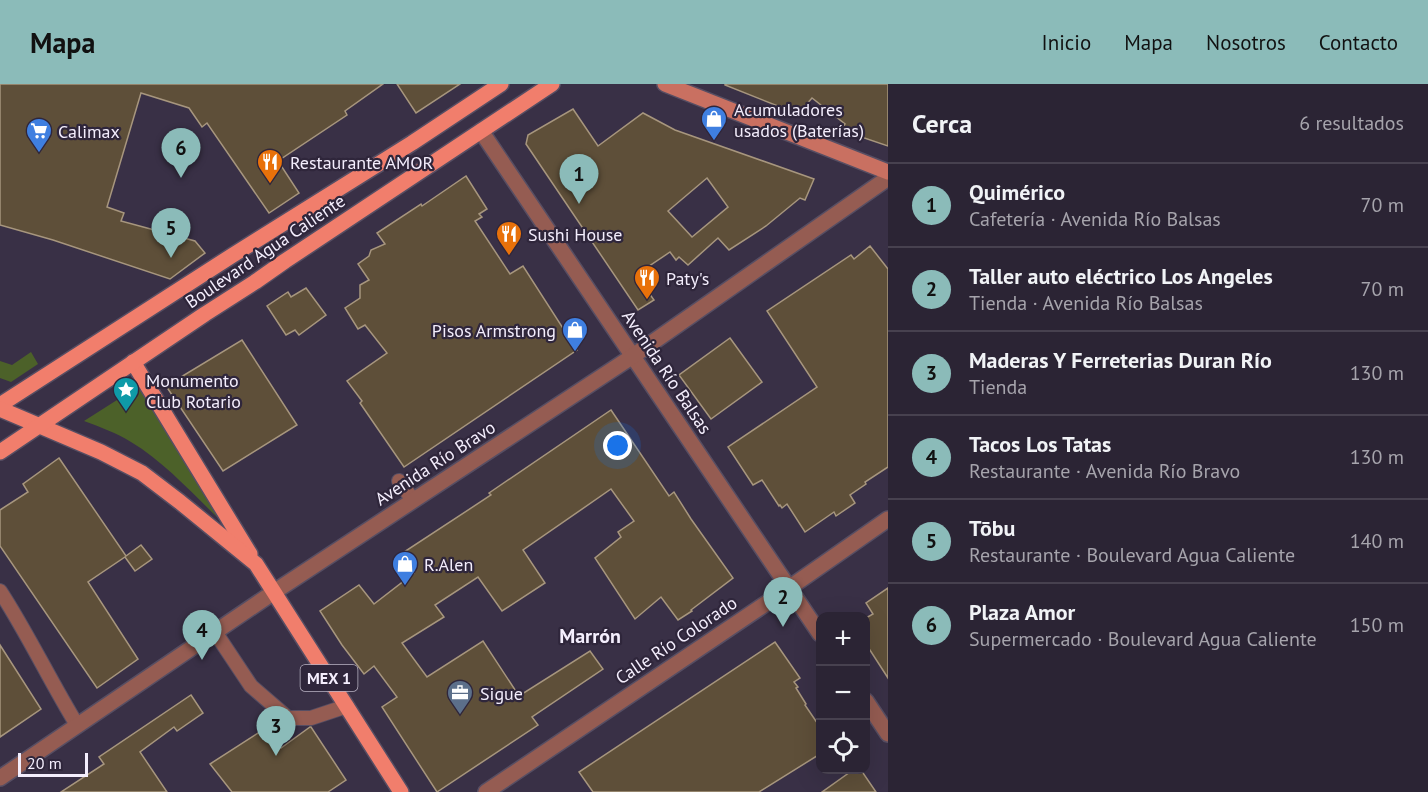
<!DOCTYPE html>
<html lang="es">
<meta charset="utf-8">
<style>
:root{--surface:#2b2434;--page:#373040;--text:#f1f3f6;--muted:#a6a4ac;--line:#47414f;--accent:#8bbbb9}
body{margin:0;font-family:"PT Sans",sans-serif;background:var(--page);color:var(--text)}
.controls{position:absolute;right:18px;bottom:18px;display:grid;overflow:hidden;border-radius:12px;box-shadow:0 6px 24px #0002}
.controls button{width:54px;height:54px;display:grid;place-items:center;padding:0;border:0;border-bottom:2px solid var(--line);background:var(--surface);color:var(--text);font:30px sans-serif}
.scale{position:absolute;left:18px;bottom:15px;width:70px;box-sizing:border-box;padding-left:6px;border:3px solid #f4eefd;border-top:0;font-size:16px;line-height:21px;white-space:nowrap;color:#f4eefd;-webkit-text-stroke:4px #2f263b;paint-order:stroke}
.you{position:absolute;left:618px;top:362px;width:21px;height:21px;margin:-15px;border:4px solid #fff;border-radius:50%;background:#1a73e8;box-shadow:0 0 0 9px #1a73e833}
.badge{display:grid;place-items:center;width:39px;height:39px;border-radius:50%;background:var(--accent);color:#111;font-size:20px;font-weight:700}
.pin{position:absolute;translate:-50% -50px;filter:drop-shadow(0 2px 3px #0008)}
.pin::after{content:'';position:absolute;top:32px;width:21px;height:18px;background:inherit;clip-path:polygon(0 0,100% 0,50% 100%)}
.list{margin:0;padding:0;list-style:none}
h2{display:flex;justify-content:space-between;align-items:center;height:78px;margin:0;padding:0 24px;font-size:26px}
h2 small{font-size:20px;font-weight:400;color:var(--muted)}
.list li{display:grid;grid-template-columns:39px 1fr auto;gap:18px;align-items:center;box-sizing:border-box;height:84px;padding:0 24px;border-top:2px solid var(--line)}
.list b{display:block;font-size:22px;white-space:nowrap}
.list p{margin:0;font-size:20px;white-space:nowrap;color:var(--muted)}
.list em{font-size:20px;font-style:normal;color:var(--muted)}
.icon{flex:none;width:33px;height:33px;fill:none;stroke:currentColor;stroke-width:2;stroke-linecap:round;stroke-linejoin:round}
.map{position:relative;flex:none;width:888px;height:708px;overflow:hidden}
header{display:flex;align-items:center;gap:36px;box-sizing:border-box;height:84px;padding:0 30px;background:var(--accent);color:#111}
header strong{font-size:28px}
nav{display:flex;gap:33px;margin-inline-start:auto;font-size:21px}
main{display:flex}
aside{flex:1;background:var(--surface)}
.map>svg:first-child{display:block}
.green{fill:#4c6129}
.building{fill:#5e4f39;stroke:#a7967e;stroke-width:1.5;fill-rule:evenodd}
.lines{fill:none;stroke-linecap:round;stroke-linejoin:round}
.lane-casing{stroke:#574e63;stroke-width:16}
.street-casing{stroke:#574e63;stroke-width:18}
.secondary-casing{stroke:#574e63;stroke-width:18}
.primary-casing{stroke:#574e63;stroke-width:18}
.lane{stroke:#955c52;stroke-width:14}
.street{stroke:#955c52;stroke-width:15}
.secondary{stroke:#c97061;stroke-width:15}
.primary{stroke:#f17e6c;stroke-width:15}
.labels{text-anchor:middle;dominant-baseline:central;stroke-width:4.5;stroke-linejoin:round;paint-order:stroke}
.shield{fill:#2f263b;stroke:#b9b2c3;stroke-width:1.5}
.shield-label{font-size:16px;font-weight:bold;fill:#f4eefd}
.poi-label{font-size:18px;fill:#f4eefd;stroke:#2f263b;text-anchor:start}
.street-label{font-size:18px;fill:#f4eefd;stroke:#2f263b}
.neighbourhood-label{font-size:20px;font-weight:bold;fill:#f4eefd;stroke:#2f263b}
</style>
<header>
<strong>Mapa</strong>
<nav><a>Inicio</a><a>Mapa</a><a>Nosotros</a><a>Contacto</a></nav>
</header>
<main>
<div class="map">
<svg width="888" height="708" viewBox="0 0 888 708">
<rect width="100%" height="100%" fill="#393046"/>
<g class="green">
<path d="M31,268L38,280L11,298L0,294V277L12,281Z"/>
<path d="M139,302L218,434C191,408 163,377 131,358C117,349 100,343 84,337Z"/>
</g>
<g class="building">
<path d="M0,0H383L345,27L347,31L278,77L299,109L269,129L207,39L202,43L189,24L141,9L107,123L124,129L121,137L195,157L205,169L170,195L53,156L0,141Z"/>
<path d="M397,0H460L416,29Z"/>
<path d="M725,0H888V62L841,46L845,40L812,14L798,30L725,1Z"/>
<path d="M573,25L598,62L643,29L675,46L814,95L805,116L800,114L766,142L729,166L718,154L688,181L679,173L676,176L670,168L636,191L654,216L638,226L526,60L528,51ZM707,94L728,123L692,153L668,127Z"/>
<path d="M466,92L487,125L479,130L482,133L475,137L510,190L523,182L577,266L404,383L360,319L362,317L347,297L387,269L365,241L358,245L345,224L360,214V201L369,196L358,180L369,172L371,166L385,160L377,149L421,120L422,122Z"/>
<path d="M870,162L888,185V383L865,398L866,400L850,411L855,419L836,432L834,428L805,448L787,420L782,424L780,421L779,422L762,396L753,401L728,363L817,303L767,227L851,171L854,175Z"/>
<path d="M306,204L326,231L299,251L295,246L286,251L267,222L288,208L291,213Z"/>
<path d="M730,254L762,298L711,335L679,291Z"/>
<path d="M242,256L297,341L223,387L166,302Z"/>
<path d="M611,326L669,412L674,408L691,435L733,494L691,526L692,527L678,536L661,513L635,535L595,474L621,453L618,448L634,437L611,405L523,466L545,499L502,527L478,493L435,521L444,533L402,559L427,593L483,557L519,612L590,567L603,585L532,633L538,641L437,708L382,623L397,613L374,582L364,590L342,561L320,527L359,501L374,520L414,489L401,470L491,411L489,409Z"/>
<path d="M59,374L126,472L141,461L152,475L135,487L125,473L88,498L138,575L97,604L0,462V426L28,408L23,400Z"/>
<path d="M888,504V594L866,560V534L873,530L866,519Z"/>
<path d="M775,558L800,594L794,598L798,603L796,604L806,620L805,621L820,643V670L759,708H593L579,688Z"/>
<path d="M0,561L41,625L0,653Z"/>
<path d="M191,611L203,629L177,647L174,643L140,668L167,708H61L104,680L99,673Z"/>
<path d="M310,643H311L346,696L328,708H232L210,680L266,644L281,664Z"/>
<path d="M853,686H861L876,708H822Z"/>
</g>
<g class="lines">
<defs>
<g id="lane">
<path d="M399,397L413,416"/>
<path d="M0,507C28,550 50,597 77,641"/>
<path d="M215,548L251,602L288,634H311L347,622"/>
</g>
<g id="street">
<path d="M481,47L820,550"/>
<path d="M866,617L888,650"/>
<path d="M0,694L274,508L633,272L888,94"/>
<path d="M486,708L789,504L888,435"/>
</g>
<path id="secondary" d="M665,0L888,88"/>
<g id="primary">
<path d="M133,278L250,470"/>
<path d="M0,321L233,171L412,59L501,0"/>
<path d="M0,325L101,368L142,389L180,418L256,480L401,708"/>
<path d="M0,368L205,230L255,198L285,177L552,0"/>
</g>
</defs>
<use href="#lane" class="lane-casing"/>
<use href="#street" class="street-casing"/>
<use href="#secondary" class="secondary-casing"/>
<use href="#primary" class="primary-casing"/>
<use href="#lane" class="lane"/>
<use href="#street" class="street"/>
<use href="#secondary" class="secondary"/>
<use href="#primary" class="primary"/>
</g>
<defs>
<symbol id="shop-pin" viewBox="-11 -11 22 30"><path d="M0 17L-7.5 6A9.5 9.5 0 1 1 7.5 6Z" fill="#3f7fe0" stroke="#2f263b"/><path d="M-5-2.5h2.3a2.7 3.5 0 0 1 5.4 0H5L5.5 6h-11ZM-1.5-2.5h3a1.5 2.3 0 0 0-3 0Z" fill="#fff"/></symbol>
<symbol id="supermarket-pin" viewBox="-11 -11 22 30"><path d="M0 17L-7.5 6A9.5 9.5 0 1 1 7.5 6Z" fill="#3f7fe0" stroke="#2f263b"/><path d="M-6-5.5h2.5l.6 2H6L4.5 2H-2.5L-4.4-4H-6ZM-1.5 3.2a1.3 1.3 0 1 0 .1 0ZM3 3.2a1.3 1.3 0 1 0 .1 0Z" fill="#fff"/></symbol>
<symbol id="restaurant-pin" viewBox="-11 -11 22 30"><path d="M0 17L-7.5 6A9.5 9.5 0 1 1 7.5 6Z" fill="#e8710a" stroke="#2f263b"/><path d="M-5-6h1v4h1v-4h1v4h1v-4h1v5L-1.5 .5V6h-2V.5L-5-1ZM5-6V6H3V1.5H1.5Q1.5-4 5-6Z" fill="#fff"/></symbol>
<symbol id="sight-pin" viewBox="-11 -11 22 30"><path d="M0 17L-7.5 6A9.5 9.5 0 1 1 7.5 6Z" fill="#0f9aa8" stroke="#2f263b"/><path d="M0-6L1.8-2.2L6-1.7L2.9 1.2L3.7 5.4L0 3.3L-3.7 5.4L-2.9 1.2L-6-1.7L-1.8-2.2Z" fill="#fff"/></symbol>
<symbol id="office-pin" viewBox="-11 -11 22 30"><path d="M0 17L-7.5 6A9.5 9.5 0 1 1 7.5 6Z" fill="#5c6f8a" stroke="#2f263b"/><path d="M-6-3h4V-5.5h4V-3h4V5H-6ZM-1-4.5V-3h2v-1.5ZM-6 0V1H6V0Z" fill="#fff"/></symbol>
</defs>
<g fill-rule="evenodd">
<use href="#shop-pin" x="699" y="20" width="30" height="40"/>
<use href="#supermarket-pin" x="24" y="32" width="30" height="40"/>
<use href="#restaurant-pin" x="255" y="63" width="30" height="40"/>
<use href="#restaurant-pin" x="494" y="135" width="30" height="40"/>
<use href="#restaurant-pin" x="632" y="179" width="30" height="40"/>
<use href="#shop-pin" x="560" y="231" width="30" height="40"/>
<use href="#sight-pin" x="111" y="291" width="30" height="40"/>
<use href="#shop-pin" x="390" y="465" width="30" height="40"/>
<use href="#office-pin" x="445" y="594" width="30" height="40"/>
</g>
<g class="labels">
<rect class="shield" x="300.5" y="581" width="57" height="26" rx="4.5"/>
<g class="shield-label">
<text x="329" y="594">MEX 1</text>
</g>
<g class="poi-label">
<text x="734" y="25">Acumuladores<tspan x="734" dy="21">usados (Baterías)</tspan></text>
<text x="58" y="47">Calimax</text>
<text x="290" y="78">Restaurante AMOR</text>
<text x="528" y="150">Sushi House</text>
<text x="666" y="194">Paty's</text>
<text x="556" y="246" text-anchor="end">Pisos Armstrong</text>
<text x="146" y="296">Monumento<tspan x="146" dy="21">Club Rotario</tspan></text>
<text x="424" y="480">R.Alen</text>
<text x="480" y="609">Sigue</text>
</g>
<g class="street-label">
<text transform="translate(265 167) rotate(-34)">Boulevard Agua Caliente</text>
<text transform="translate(667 288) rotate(56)">Avenida Río Balsas</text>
<text transform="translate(435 379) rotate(-33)">Avenida Río Bravo</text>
<text transform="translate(676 556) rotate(-34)">Calle Río Colorado</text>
</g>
<g class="neighbourhood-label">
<text x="590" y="552">Marrón</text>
</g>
</g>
</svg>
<div class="controls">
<button>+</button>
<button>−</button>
<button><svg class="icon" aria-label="locate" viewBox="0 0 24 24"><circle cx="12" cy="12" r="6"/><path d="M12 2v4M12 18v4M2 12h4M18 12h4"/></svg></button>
</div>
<div class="scale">20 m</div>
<div class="you"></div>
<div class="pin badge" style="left:579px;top:120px">1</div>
<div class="pin badge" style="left:783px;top:543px">2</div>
<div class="pin badge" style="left:276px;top:672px">3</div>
<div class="pin badge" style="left:202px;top:576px">4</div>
<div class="pin badge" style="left:171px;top:174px">5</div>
<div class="pin badge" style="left:181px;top:94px">6</div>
</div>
<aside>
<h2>Cerca<small>6 resultados</small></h2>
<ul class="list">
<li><span class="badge">1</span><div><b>Quimérico</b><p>Cafetería · Avenida Río Balsas</p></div><em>70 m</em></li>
<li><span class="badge">2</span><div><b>Taller auto eléctrico Los Angeles</b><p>Tienda · Avenida Río Balsas</p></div><em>70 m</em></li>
<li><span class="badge">3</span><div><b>Maderas Y Ferreterias Duran Río</b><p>Tienda</p></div><em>130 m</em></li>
<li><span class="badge">4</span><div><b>Tacos Los Tatas</b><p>Restaurante · Avenida Río Bravo</p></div><em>130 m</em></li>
<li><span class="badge">5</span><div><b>Tōbu</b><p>Restaurante · Boulevard Agua Caliente</p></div><em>140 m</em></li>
<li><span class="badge">6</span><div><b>Plaza Amor</b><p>Supermercado · Boulevard Agua Caliente</p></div><em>150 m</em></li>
</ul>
</aside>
</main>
